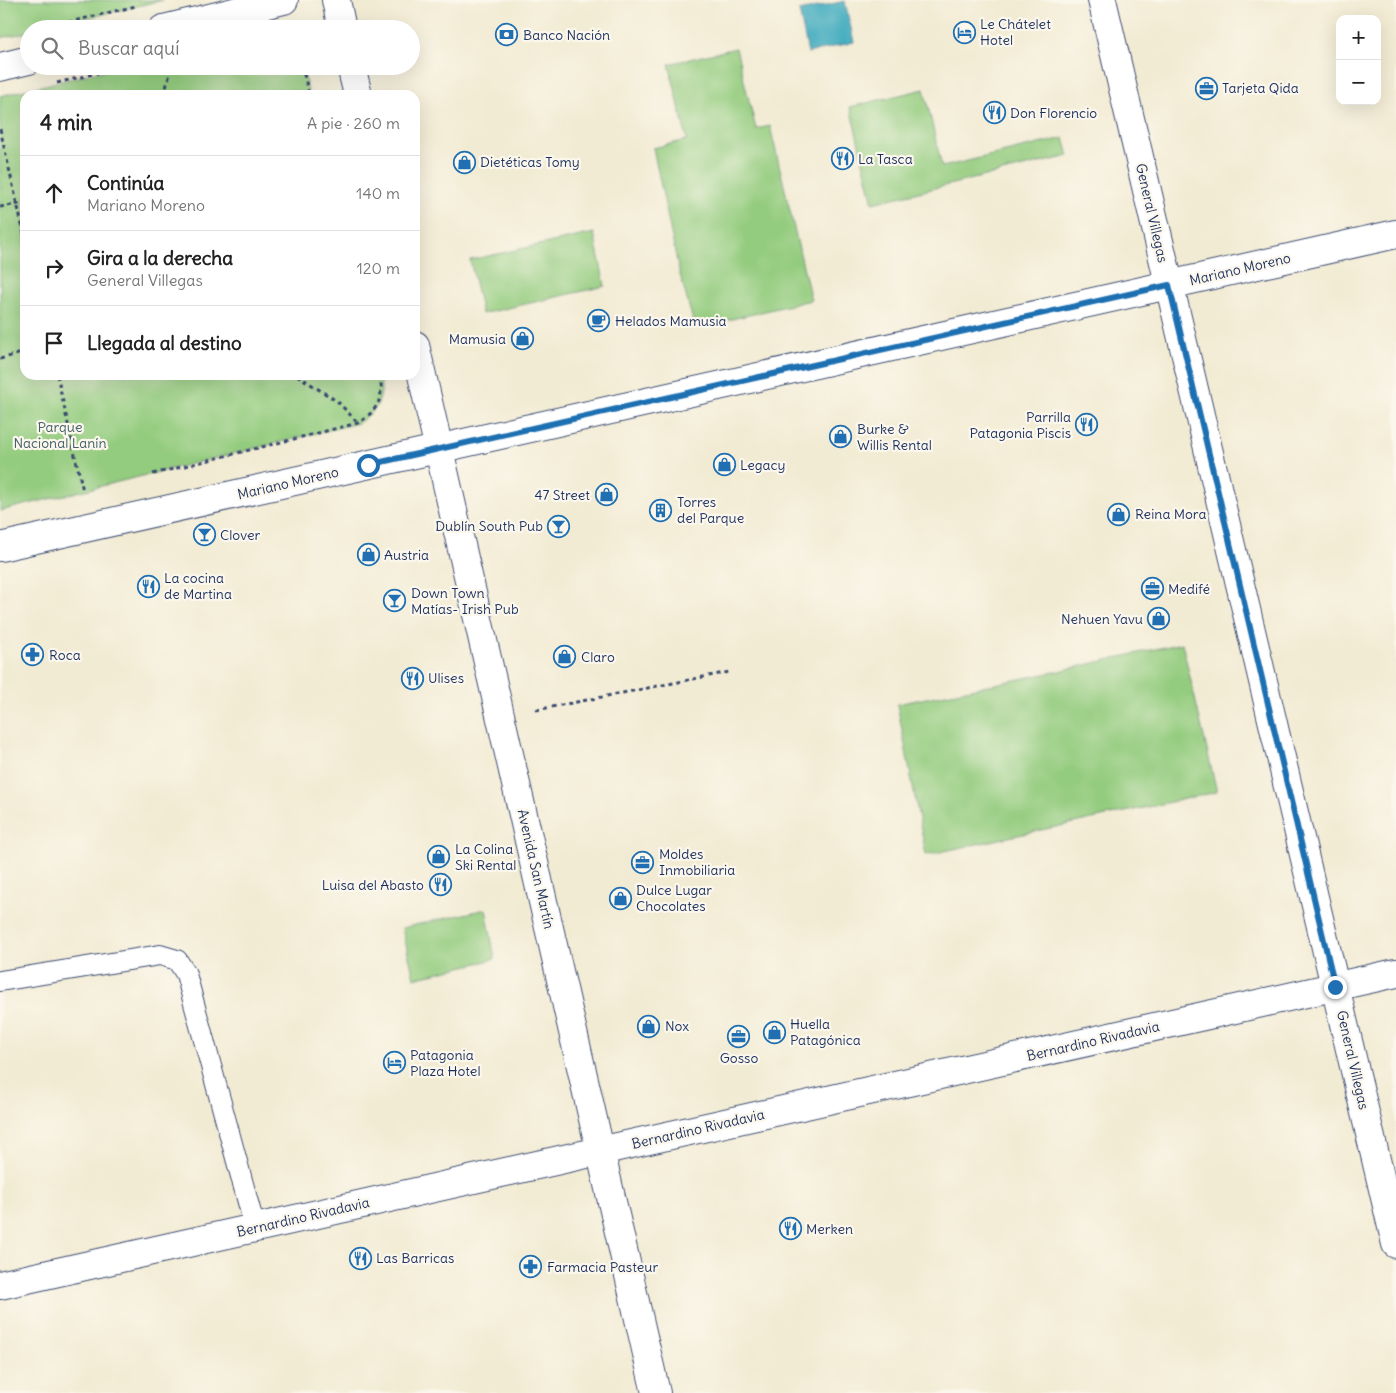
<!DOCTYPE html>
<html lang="es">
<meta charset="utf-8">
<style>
:root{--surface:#fff;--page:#f6f6f6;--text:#222;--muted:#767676;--line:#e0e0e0}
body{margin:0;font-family:Delius,sans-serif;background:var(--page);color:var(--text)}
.controls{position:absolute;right:15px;top:15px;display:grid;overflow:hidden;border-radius:10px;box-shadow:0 5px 20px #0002}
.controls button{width:45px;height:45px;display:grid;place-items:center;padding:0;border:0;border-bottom:1px solid var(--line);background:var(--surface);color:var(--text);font:25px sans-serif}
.stop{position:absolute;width:15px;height:15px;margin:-11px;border:4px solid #1f6fb2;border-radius:50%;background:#fff}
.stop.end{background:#1f6fb2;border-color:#fff;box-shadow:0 1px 5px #0008}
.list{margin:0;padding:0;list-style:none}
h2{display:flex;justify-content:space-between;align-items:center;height:65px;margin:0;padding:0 20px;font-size:21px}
h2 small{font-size:16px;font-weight:400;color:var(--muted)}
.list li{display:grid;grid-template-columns:32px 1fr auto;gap:15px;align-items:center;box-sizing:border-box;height:75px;padding:0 20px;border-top:1px solid var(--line)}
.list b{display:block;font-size:19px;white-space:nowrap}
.list p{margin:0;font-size:16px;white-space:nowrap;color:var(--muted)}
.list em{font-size:16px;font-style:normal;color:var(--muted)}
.icon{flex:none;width:28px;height:28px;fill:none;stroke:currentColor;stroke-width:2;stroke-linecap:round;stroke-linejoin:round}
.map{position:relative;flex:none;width:1396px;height:1393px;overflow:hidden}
.search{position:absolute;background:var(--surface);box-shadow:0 5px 20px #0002;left:20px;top:20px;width:400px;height:55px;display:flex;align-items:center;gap:12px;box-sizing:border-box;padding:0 18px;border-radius:28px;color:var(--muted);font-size:19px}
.panel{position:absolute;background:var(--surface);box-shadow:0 5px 20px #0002;left:20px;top:90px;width:400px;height:290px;border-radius:15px}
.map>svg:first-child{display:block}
.green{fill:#94cc7f;stroke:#587e6e}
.water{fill:#3eaabd;stroke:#2c6c8e}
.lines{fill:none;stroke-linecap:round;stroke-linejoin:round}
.lane-casing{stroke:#3b4b70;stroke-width:22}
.street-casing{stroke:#3b4b70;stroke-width:30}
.primary-casing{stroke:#3b4b70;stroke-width:30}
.path{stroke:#3b4b70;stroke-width:3;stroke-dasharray:4 4;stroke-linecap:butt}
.lane{stroke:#fff;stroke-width:20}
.street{stroke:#fff;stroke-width:28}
.primary{stroke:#fff;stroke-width:28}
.route{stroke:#1f6fb2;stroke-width:6}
.labels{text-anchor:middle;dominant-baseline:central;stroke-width:4.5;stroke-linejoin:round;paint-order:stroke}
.poi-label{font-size:14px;fill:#1b2f5e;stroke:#fbf7ec;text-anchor:start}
.street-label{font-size:14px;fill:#1b2f5e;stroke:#fbf7ec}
.park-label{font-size:14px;fill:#3f5e68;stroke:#fbf7ec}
</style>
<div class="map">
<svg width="1396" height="1393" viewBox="0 0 1396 1393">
<rect width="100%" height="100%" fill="#fbf7ec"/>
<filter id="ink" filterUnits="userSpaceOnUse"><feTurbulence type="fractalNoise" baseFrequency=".02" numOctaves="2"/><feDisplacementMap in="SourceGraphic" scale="10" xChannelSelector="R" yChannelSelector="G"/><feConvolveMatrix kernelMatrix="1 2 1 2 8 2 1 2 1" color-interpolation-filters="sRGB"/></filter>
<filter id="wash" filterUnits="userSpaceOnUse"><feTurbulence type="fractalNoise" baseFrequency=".0096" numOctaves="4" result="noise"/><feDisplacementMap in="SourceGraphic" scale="20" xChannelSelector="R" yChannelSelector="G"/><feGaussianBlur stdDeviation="1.12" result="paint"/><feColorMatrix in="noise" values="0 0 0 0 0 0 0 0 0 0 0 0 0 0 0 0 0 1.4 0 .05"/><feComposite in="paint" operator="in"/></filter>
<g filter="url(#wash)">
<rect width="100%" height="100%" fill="#f2ebd3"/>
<g class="green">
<path d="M0,0H163L41,29H29V32L0,38Z"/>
<path d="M736,48L756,129L770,126L811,300L695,328L679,271L653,148L687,140L669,64Z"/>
<path d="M122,66H302L309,95H25V375H380C384,399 378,410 358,423L0,511V96Z"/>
<path d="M924,89L942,167L1064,138L1069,156L873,203L850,107Z"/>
<path d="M594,233L605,286L482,314L470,260Z"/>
<path d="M1182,643L1217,792L926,855L897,704L1059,671Z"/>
<path d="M486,909L495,959L414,978L402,928Z"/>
</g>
<path class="water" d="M845,1L854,42L808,53L799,11Z"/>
</g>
<g filter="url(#ink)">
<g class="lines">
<defs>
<path id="lane" d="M0,981L160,955L177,960L186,974L255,1228"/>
<g id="street">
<path d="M163,29L284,0"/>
<path d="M0,67L29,60"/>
<path d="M0,547L1396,234"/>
<path d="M0,1285L1396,973"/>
</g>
<g id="primary">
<path d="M336,0L342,29"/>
<path d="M1102,0L1396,1244"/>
<path d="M351,66L358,95"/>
<path d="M415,345L656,1393"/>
</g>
</defs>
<use href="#lane" class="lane-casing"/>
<use href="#street" class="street-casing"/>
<use href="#primary" class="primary-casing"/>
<g class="path">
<path d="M45,28L136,6"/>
<path d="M302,66L309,95"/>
<path d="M57,83L125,66"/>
<path d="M164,95L172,66"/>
<path d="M0,129L25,238"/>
<path d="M0,207L25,203"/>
<path d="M0,359L25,352"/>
<path d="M57,375L83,491"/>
<path d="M297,375L338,402L358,423"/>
<path d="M153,474L358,423C378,410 384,399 380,375"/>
<path d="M536,710L729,672"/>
</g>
<use href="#lane" class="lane"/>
<use href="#street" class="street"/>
<use href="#primary" class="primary"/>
</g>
</g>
<g class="lines" filter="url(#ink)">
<path class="route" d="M368,465L1169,285L1335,987"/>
</g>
<defs>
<symbol id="hotel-ring" viewBox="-11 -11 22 22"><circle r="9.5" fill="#fbf7ec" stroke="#1f6fb2" stroke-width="1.5"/><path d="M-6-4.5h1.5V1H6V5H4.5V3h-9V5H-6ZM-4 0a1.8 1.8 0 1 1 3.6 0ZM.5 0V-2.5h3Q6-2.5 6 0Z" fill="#1f6fb2"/></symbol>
<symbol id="bank-ring" viewBox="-11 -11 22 22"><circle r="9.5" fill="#fbf7ec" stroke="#1f6fb2" stroke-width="1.5"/><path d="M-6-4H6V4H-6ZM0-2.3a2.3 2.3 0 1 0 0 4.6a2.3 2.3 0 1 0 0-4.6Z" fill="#1f6fb2"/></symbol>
<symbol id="office-ring" viewBox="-11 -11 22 22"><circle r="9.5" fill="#fbf7ec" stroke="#1f6fb2" stroke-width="1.5"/><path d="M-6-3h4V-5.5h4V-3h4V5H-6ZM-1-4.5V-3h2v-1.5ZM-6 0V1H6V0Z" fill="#1f6fb2"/></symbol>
<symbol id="restaurant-ring" viewBox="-11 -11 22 22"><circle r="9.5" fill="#fbf7ec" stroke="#1f6fb2" stroke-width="1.5"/><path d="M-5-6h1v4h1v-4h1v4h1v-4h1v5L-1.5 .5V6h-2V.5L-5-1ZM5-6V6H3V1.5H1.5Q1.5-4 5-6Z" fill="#1f6fb2"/></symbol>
<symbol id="shop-ring" viewBox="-11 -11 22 22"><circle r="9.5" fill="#fbf7ec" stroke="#1f6fb2" stroke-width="1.5"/><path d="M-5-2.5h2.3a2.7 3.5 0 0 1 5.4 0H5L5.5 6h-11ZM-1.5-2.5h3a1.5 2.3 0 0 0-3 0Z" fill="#1f6fb2"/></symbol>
<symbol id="cafe-ring" viewBox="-11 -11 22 22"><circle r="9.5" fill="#fbf7ec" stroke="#1f6fb2" stroke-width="1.5"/><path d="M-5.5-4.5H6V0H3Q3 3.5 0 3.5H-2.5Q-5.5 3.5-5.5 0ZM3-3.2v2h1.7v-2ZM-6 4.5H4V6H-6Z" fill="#1f6fb2"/></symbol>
<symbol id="building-ring" viewBox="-11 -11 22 22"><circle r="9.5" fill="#fbf7ec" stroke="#1f6fb2" stroke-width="1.5"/><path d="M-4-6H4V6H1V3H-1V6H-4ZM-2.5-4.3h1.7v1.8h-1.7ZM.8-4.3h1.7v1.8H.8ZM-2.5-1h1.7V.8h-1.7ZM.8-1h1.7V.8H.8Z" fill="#1f6fb2"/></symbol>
<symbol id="bar-ring" viewBox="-11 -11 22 22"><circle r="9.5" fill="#fbf7ec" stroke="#1f6fb2" stroke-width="1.5"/><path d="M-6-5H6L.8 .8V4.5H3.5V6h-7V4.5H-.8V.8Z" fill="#1f6fb2"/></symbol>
<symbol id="pharmacy-ring" viewBox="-11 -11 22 22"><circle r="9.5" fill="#fbf7ec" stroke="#1f6fb2" stroke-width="1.5"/><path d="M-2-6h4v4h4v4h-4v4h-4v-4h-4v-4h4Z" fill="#1f6fb2"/></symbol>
</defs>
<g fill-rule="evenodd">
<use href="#hotel-ring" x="952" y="20" width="25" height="25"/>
<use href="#bank-ring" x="494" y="22" width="25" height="25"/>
<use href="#office-ring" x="1194" y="76" width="25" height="25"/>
<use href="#restaurant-ring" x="982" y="100" width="25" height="25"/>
<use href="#restaurant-ring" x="830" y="146" width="25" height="25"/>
<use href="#shop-ring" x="452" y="150" width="25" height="25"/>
<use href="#cafe-ring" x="586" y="308" width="25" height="25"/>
<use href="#shop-ring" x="510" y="326" width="25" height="25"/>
<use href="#restaurant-ring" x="1074" y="412" width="25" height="25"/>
<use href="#shop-ring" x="828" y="424" width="25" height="25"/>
<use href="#shop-ring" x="712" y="452" width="25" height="25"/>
<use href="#shop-ring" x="594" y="482" width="25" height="25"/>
<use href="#building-ring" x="648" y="498" width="25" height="25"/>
<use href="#shop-ring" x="1106" y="502" width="25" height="25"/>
<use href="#bar-ring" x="546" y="514" width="25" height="25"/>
<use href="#bar-ring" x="192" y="522" width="25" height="25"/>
<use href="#shop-ring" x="356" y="542" width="25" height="25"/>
<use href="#restaurant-ring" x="136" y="574" width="25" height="25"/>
<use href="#office-ring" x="1140" y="576" width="25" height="25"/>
<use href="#bar-ring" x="382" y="588" width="25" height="25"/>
<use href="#shop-ring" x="1146" y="606" width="25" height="25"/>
<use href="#pharmacy-ring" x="20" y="642" width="25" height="25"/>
<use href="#shop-ring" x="552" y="644" width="25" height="25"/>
<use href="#restaurant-ring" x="400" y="666" width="25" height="25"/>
<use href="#shop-ring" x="426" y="844" width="25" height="25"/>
<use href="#office-ring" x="630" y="850" width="25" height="25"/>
<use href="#restaurant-ring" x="428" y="872" width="25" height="25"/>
<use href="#shop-ring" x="608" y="886" width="25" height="25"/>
<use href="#shop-ring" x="636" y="1014" width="25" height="25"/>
<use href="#shop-ring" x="762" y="1020" width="25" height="25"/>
<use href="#office-ring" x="726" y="1024" width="25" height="25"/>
<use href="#hotel-ring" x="382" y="1050" width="25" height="25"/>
<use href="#restaurant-ring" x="778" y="1216" width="25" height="25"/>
<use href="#restaurant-ring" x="348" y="1246" width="25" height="25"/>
<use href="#pharmacy-ring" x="518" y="1254" width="25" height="25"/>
</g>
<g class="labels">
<g class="poi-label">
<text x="980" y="24">Le Chátelet<tspan x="980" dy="16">Hotel</tspan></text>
<text x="523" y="35">Banco Nación</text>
<text x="1222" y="88">Tarjeta Qida</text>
<text x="1010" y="113">Don Florencio</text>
<text x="858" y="159">La Tasca</text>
<text x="480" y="162">Dietéticas Tomy</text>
<text x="615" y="321">Helados Mamusia</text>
<text x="506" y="339" text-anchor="end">Mamusia</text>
<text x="1071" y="417" text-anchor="end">Parrilla<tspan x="1071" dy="16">Patagonia Piscis</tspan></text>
<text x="857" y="429">Burke &amp;<tspan x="857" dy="16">Willis Rental</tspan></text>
<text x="740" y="465">Legacy</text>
<text x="590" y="495" text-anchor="end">47 Street</text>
<text x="677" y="502">Torres<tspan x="677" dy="16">del Parque</tspan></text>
<text x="1135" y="514">Reina Mora</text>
<text x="543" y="526" text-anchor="end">Dublín South Pub</text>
<text x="220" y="535">Clover</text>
<text x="384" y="555">Austria</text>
<text x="164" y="578">La cocina<tspan x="164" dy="16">de Martina</tspan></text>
<text x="1168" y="589">Medifé</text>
<text x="411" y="593">Down Town<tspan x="411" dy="16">Matías- Irish Pub</tspan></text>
<text x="1143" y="619" text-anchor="end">Nehuen Yavu</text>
<text x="49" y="655">Roca</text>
<text x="581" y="657">Claro</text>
<text x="428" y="678">Ulises</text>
<text x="455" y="849">La Colina<tspan x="455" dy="16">Ski Rental</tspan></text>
<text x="659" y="854">Moldes<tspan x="659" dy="16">Inmobiliaria</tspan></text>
<text x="424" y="885" text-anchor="end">Luisa del Abasto</text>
<text x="636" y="890">Dulce Lugar<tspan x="636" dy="16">Chocolates</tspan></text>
<text x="790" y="1024">Huella<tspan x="790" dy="16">Patagónica</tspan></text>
<text x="665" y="1026">Nox</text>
<text x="410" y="1055">Patagonia<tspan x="410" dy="16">Plaza Hotel</tspan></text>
<text x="739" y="1058" text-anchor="middle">Gosso</text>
<text x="806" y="1229">Merken</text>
<text x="376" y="1258">Las Barricas</text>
<text x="547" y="1267">Farmacia Pasteur</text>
</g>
<g class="street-label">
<text transform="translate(1152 213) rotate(77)">General Villegas</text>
<text transform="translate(1240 269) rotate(-13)">Mariano Moreno</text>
<text transform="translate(288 483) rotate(-13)">Mariano Moreno</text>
<text transform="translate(536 869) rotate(77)">Avenida San Martín</text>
<text transform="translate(1093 1041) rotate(-13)">Bernardino Rivadavia</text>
<text transform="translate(1353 1060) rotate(77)">General Villegas</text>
<text transform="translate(698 1129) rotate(-13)">Bernardino Rivadavia</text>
<text transform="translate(303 1217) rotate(-13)">Bernardino Rivadavia</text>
</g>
<g class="park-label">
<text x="60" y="427">Parque<tspan x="60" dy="16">Nacional Lanín</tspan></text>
</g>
</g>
</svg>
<div class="controls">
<button>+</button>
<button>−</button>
</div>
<div class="stop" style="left:368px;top:465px"></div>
<div class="stop end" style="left:1335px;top:987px"></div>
<div class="search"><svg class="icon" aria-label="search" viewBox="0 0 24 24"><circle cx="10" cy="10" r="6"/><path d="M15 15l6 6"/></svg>Buscar aquí</div>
<section class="panel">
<h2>4 min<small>A pie · 260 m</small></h2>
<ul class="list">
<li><svg class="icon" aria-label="ahead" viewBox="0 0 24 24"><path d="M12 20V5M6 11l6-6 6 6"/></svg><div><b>Continúa</b><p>Mariano Moreno</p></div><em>140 m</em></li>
<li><svg class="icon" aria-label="right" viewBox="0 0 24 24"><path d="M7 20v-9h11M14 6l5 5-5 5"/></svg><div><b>Gira a la derecha</b><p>General Villegas</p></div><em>120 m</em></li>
<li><svg class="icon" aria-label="arrive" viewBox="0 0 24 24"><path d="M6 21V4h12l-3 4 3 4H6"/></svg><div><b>Llegada al destino</b></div></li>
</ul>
</section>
</div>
